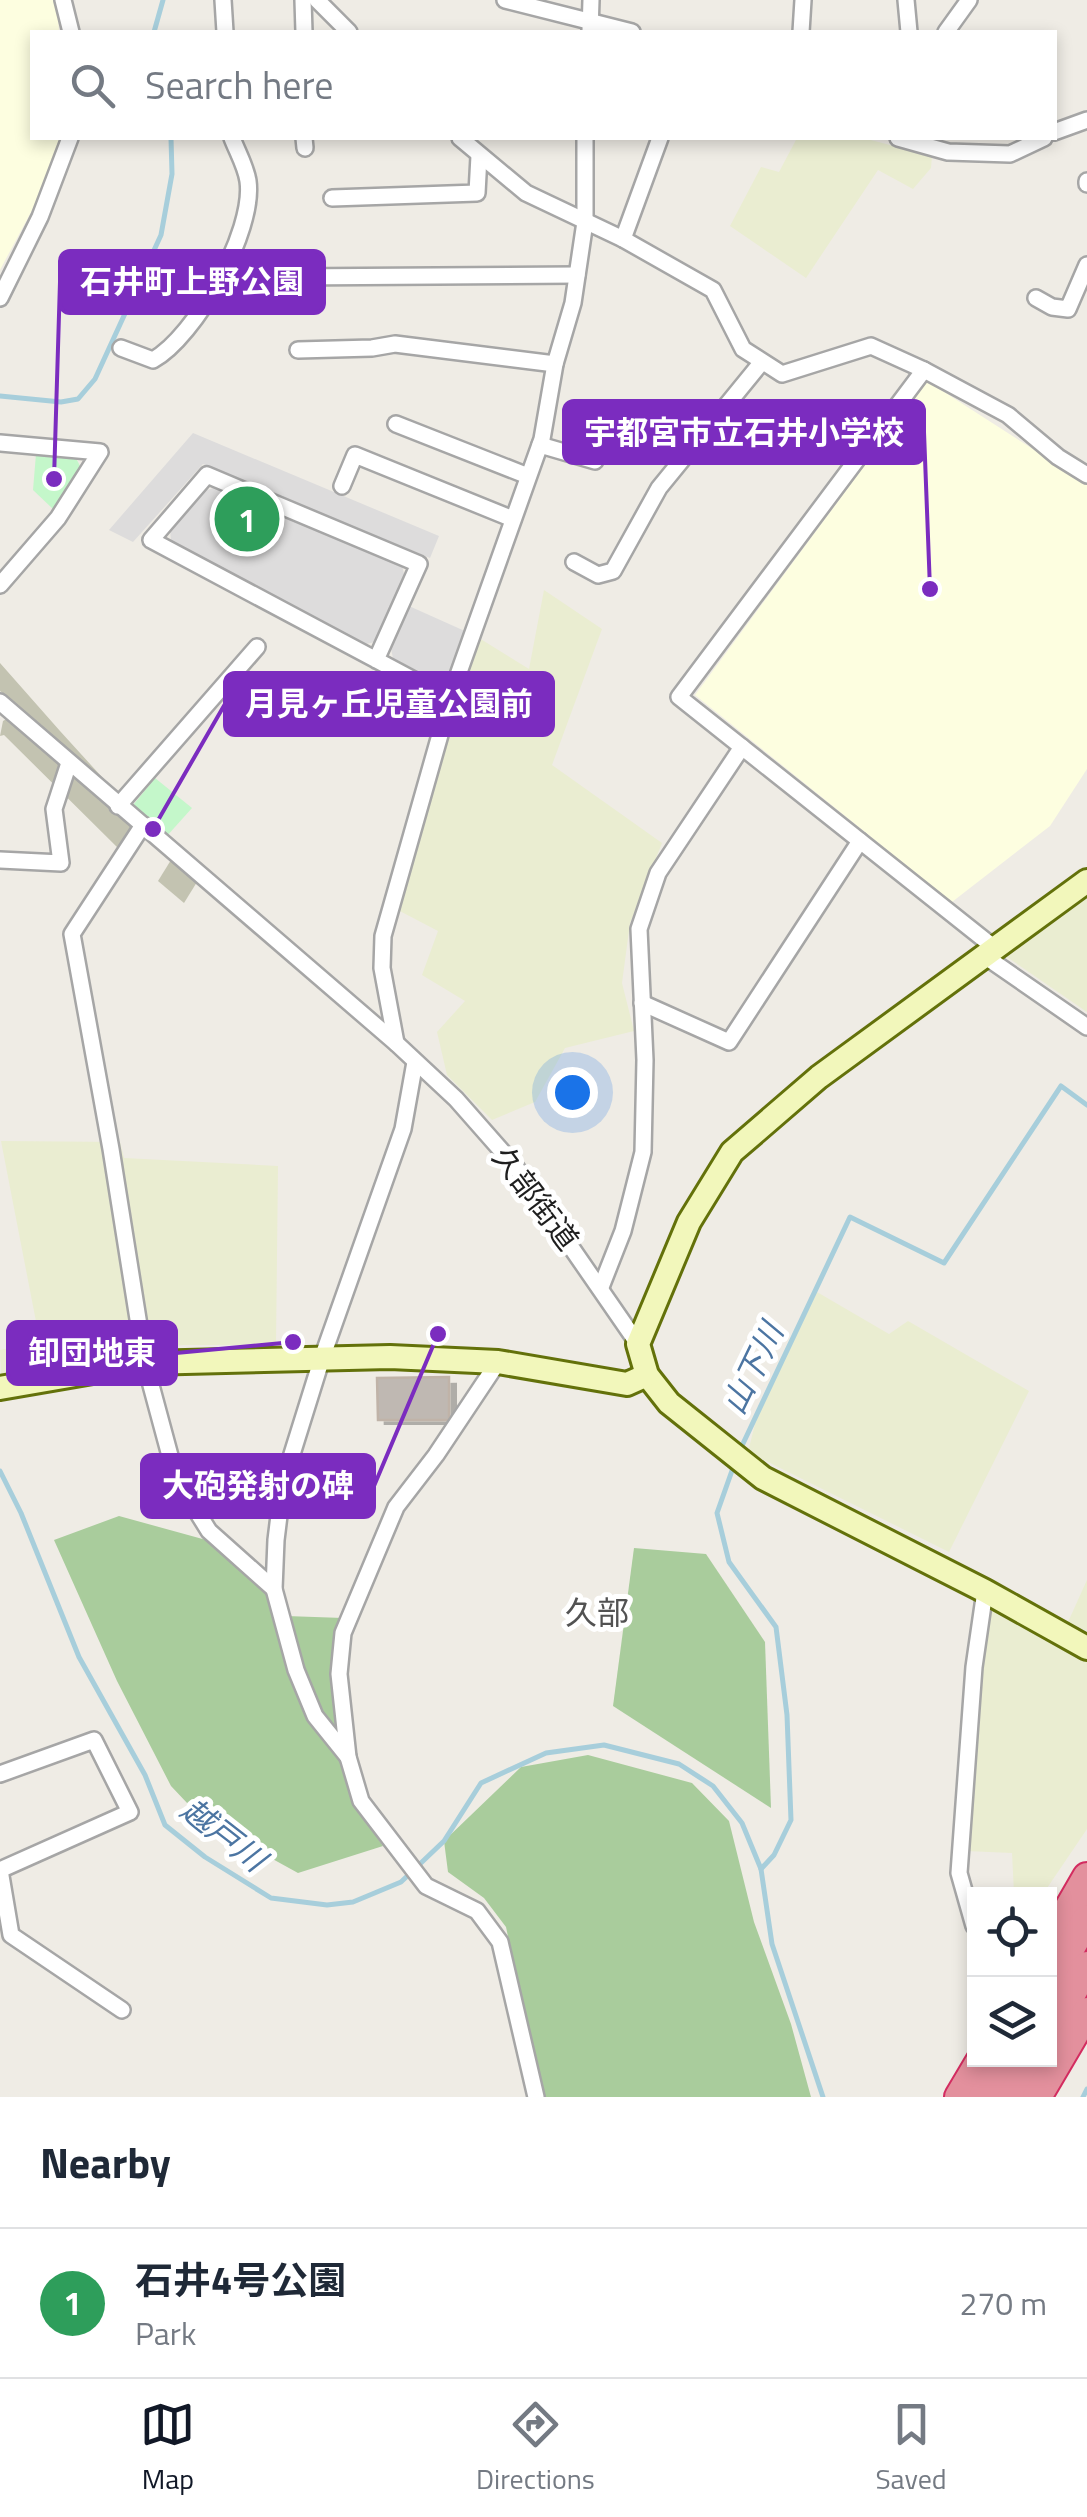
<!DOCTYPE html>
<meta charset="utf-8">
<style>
:root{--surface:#fff;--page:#f2f2f3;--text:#1f2937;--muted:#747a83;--line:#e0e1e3;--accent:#111827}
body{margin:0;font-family:"Titillium Web","Noto Sans JP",sans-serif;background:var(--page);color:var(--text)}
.controls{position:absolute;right:30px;bottom:30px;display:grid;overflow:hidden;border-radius:0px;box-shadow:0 5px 15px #0003}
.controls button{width:90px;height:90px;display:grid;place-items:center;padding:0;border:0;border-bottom:2px solid var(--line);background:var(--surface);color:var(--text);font:50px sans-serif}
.you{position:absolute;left:572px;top:1092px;width:35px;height:35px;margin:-25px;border:8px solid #fff;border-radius:50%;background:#1a73e8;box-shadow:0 0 0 15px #1a73e833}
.badge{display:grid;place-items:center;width:65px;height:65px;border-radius:50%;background:var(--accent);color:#fff;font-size:32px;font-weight:700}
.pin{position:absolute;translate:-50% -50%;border:5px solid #fff;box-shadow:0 2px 10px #0006}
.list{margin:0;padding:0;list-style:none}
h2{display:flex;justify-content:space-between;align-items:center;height:130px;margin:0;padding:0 40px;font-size:42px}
h2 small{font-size:32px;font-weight:400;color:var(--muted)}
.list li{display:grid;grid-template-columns:65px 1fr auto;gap:30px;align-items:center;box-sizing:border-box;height:150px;padding:0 40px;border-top:2px solid var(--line)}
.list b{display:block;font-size:38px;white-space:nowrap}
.list p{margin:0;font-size:32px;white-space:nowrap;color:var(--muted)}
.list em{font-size:32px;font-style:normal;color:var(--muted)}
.icon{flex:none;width:55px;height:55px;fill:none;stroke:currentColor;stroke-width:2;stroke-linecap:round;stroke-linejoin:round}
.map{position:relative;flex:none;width:1087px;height:2097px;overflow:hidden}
.search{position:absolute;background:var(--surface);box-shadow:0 5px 15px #0003;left:30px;right:30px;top:30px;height:110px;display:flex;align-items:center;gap:25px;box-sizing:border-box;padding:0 35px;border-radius:0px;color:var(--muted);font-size:38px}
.sheet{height:280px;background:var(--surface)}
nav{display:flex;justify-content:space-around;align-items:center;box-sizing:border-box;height:140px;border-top:2px solid var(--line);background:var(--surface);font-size:28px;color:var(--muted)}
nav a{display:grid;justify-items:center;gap:5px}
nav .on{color:var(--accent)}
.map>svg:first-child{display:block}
.residential{fill:#dddcdc}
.education{fill:#fdfee0}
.construction{fill:#c3c3b1}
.farmland{fill:#eaedd1}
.forest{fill:#a9cc9c}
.park{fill:#c4f7ca}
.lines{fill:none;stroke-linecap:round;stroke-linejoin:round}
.stream{stroke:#a7cedb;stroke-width:5}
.building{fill:#bfb8b2;stroke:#c0b3a8;stroke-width:2.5;filter:url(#shadow)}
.street-casing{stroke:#a6a6a6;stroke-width:20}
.secondary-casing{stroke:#63710a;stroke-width:28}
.highway-casing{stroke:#d32c60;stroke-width:32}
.street{stroke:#fff;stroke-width:15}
.secondary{stroke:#f2f7bb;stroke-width:22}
.highway{stroke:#e3909d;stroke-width:28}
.labels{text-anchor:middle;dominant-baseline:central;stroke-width:10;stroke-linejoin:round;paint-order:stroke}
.street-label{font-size:30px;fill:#1f1f1f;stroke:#fff}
.water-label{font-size:32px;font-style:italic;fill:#4c75a2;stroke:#fff}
.neighbourhood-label{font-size:32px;fill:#525252;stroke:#fff}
.leader{fill:none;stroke:#7b2cbf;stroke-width:4}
.callout-dot{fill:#7b2cbf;stroke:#fff;stroke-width:4}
.callout{fill:#7b2cbf;stroke:#7b2cbf;stroke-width:4}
.callout-label{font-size:32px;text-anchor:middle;font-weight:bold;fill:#fff}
</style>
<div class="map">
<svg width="1087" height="2097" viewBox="0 0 1087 2097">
<defs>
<filter id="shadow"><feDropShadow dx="7" dy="7" stdDeviation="0" flood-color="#0004"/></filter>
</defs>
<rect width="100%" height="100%" fill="#efece5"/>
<g class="residential">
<path d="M193,433L439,536L430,558L203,464L133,542L109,530Z"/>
<path d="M216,487L243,499L230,530L251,539L265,508L402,565L404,574L375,642L366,644L171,541L170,530L204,491Z"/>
<path d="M409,606L467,632L450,677L431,678L393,658L391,649Z"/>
</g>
<g class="education">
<path d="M0,0H57L59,32H32V138H63L46,184L0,270Z"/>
<path d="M927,381L1087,484V769L1050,826L952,902L695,695Z"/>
</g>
<g class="construction">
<path d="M0,663L60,731L121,798L0,691Z"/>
<path d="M8,718L134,826L120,850L4,735L0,736L3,721Z"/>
<path d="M171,860L197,882L184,903L158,881Z"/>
</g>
<g class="farmland">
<path d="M797,138H863L932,156L931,168L913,189L878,170L806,278L730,226L761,167L779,172Z"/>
<path d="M544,590L602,629L552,765L662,843L630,923L622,983L634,1031L565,1048L535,1102L492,1120L447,1075L437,1032L465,1001L422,975L438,931L394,908L479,638L529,669Z"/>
<path d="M1087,897V1012L1007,957Z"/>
<path d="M1,1141L120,1142L124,1158L278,1166L276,1345H183L95,1355L1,1375L0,1350L40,1342Z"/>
<path d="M817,1292L889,1334L908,1321L1029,1391L949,1552L748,1452L757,1416Z"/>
<path d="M1087,1580V1631L1068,1622Z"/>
<path d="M989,1607L1087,1660V1829L1043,1894H974V1910L969,1892L1014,1893L1012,1853L966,1851Z"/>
</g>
<g class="forest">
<path d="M119,1516L228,1546L270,1594L286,1616L343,1618V1755L356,1807L383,1846L298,1873L205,1822L171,1786L117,1681L54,1540Z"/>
<path d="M634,1548L706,1554L765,1642L771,1808L613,1706Z"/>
<path d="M588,1755L692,1783L729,1821L754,1922L791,2024L811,2097H542L506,1927L484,1898L448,1872L444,1841L521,1767Z"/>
</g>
<g class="park">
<path d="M36,454L76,458L81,468L53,509L33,490Z"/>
<path d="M243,499L265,508L251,539L229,529Z"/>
<path d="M155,778L192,808L166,837L129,810Z"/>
</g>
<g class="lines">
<g class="stream">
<path d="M154,32L163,0"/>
<path d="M0,396L61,402L78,399L95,379L161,235L172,174L171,138"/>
<path d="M740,1450L850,1217L944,1263L1061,1086L1087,1105"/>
<path d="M734,1465L717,1513L729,1562L776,1627L787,1715L791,1820L774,1855L761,1869"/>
<path d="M0,1471L21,1513L79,1657L145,1775L165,1825L205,1857L271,1898L327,1905L353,1902L401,1882L444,1841L481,1783L546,1753L604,1745L679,1764L713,1786L742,1823L761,1869L772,1944L823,2097"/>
<path d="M1083,2097L1087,2089"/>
</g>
</g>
<path class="building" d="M449,1377V1420H378L377,1378Z"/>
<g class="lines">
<defs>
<g id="street">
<path d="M63,0L71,32"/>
<path d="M223,0L225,32"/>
<path d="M303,0L304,32"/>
<path d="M317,0L349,32"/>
<path d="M505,0L632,32"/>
<path d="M906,0L909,32"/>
<path d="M590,31L591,0"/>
<path d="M801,32L803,0"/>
<path d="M946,32L969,0"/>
<path d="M1054,132L1087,120"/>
<path d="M304,138L305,148"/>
<path d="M460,138L526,193L623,239L713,290L743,349L782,374L871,346L924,370"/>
<path d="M898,138L948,152L1010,154L1044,138"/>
<path d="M1087,181V184"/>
<path d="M332,198L477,193L479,156"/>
<path d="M623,239L660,138"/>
<path d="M225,273L289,277L577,275"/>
<path d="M0,298L40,217L70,138"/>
<path d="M1036,298L1052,307L1068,309L1087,265"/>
<path d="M121,348L153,360C195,337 255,231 248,181C246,167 237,151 232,138"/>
<path d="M298,350L372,348L395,344L555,364"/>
<path d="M396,424L528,476"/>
<path d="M0,443L100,452L58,518L0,585"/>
<path d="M540,445L595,461"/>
<path d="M342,486L355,455L513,519"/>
<path d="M574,562L598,575L613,571L659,488L761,363"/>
<path d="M376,660L419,564L207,475L151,540L429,688L453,689"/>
<path d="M0,702L396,1043L456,1099L515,1166L638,1344"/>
<path d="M118,806L257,647"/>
<path d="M143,825L72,934L111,1149L145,1363L176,1478L209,1531L274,1589"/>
<path d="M0,860L61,863L54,809L69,763"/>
<path d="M996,949L679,697L924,370L1008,415L1058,457L1087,475"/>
<path d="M986,957L1087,1027"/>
<path d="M642,1003L729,1042L860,841"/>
<path d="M396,1043L382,968L383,936L453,689L542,439L555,364L573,303L585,222V138"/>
<path d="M601,1287L623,1231L643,1152L645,1060L639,929L658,873L742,747"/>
<path d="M498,1362L436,1455L396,1507L343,1633L339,1674L348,1757L361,1801L426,1886L477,1911L500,1942L536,2097"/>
<path d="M348,1757L315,1716L296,1670L274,1589L276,1540L283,1483L322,1358L403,1129L415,1062"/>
<path d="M0,1774L94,1740L130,1812L0,1870L11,1935L122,2010"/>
<path d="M974,1926L959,1873L974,1667L985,1591"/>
</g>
<g id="secondary">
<path d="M1087,881L819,1077L732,1152L689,1222L638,1344L647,1375L669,1403L763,1478L985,1591L1087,1648"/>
<path d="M0,1388L145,1363L390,1357L498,1362L627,1384L647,1375"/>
</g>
<g id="highway">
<path d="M1050,1941L1087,1877"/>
<path d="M1050,1983L1087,1919"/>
<path d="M1050,2031L1087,1966"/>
<path d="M959,2097L981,2060"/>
<path d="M983,2097L1005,2060"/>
<path d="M1012,2097L1033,2060"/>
<path d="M1037,2097L1087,2012"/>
</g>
</defs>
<use href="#street" class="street-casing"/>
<use href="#secondary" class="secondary-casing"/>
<use href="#highway" class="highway-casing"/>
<use href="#street" class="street"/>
<use href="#secondary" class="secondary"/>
<use href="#highway" class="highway"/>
</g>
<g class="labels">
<g class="street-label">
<text transform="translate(536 1198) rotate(53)">久部街道</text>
</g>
<g class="water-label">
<text transform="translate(752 1368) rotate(-64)">山下川</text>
<text transform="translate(224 1834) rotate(38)">越戸川</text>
</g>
<g class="neighbourhood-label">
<text x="597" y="1612">久部</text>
</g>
</g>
<path class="leader" d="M54 479L60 282M930 589L924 432M153 829L225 704M293 1342L176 1353M438 1334L374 1486"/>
<g class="callout-dot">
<circle cx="54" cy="479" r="10"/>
<circle cx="930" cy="589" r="10"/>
<circle cx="153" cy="829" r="10"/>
<circle cx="293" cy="1342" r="10"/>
<circle cx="438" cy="1334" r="10"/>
</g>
<g class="callout">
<rect x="60" y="251" width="264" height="62" rx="10"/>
<rect x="564" y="401" width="360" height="62" rx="10"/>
<rect x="225" y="673" width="328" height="62" rx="10"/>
<rect x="8" y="1322" width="168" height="62" rx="10"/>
<rect x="142" y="1455" width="232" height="62" rx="10"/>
</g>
<g class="callout-label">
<text x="192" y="293">石井町上野公園</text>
<text x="744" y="444">宇都宮市立石井小学校</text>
<text x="389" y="715">月見ヶ丘児童公園前</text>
<text x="92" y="1364">卸団地東</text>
<text x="258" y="1497">大砲発射の碑</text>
</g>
</svg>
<div class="controls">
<button><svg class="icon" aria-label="locate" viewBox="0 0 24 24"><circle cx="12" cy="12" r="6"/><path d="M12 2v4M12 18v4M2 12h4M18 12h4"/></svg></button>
<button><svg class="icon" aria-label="layers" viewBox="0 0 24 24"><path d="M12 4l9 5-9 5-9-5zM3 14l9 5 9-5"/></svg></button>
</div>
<div class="you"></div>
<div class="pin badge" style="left:247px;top:519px;background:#2e9e5b">1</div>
<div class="search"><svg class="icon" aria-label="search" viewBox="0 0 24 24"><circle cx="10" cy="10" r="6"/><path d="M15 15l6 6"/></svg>Search here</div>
</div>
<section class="sheet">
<h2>Nearby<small></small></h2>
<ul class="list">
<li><span class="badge" style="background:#2e9e5b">1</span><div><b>石井4号公園</b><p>Park</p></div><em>270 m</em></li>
</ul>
</section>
<nav>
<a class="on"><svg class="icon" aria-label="map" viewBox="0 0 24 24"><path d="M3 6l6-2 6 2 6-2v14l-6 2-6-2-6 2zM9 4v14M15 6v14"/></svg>Map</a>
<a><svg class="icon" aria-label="directions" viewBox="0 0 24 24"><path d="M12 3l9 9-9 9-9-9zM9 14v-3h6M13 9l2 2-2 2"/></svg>Directions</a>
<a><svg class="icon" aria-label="saved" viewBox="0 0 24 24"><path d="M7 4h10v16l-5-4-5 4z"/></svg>Saved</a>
</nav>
